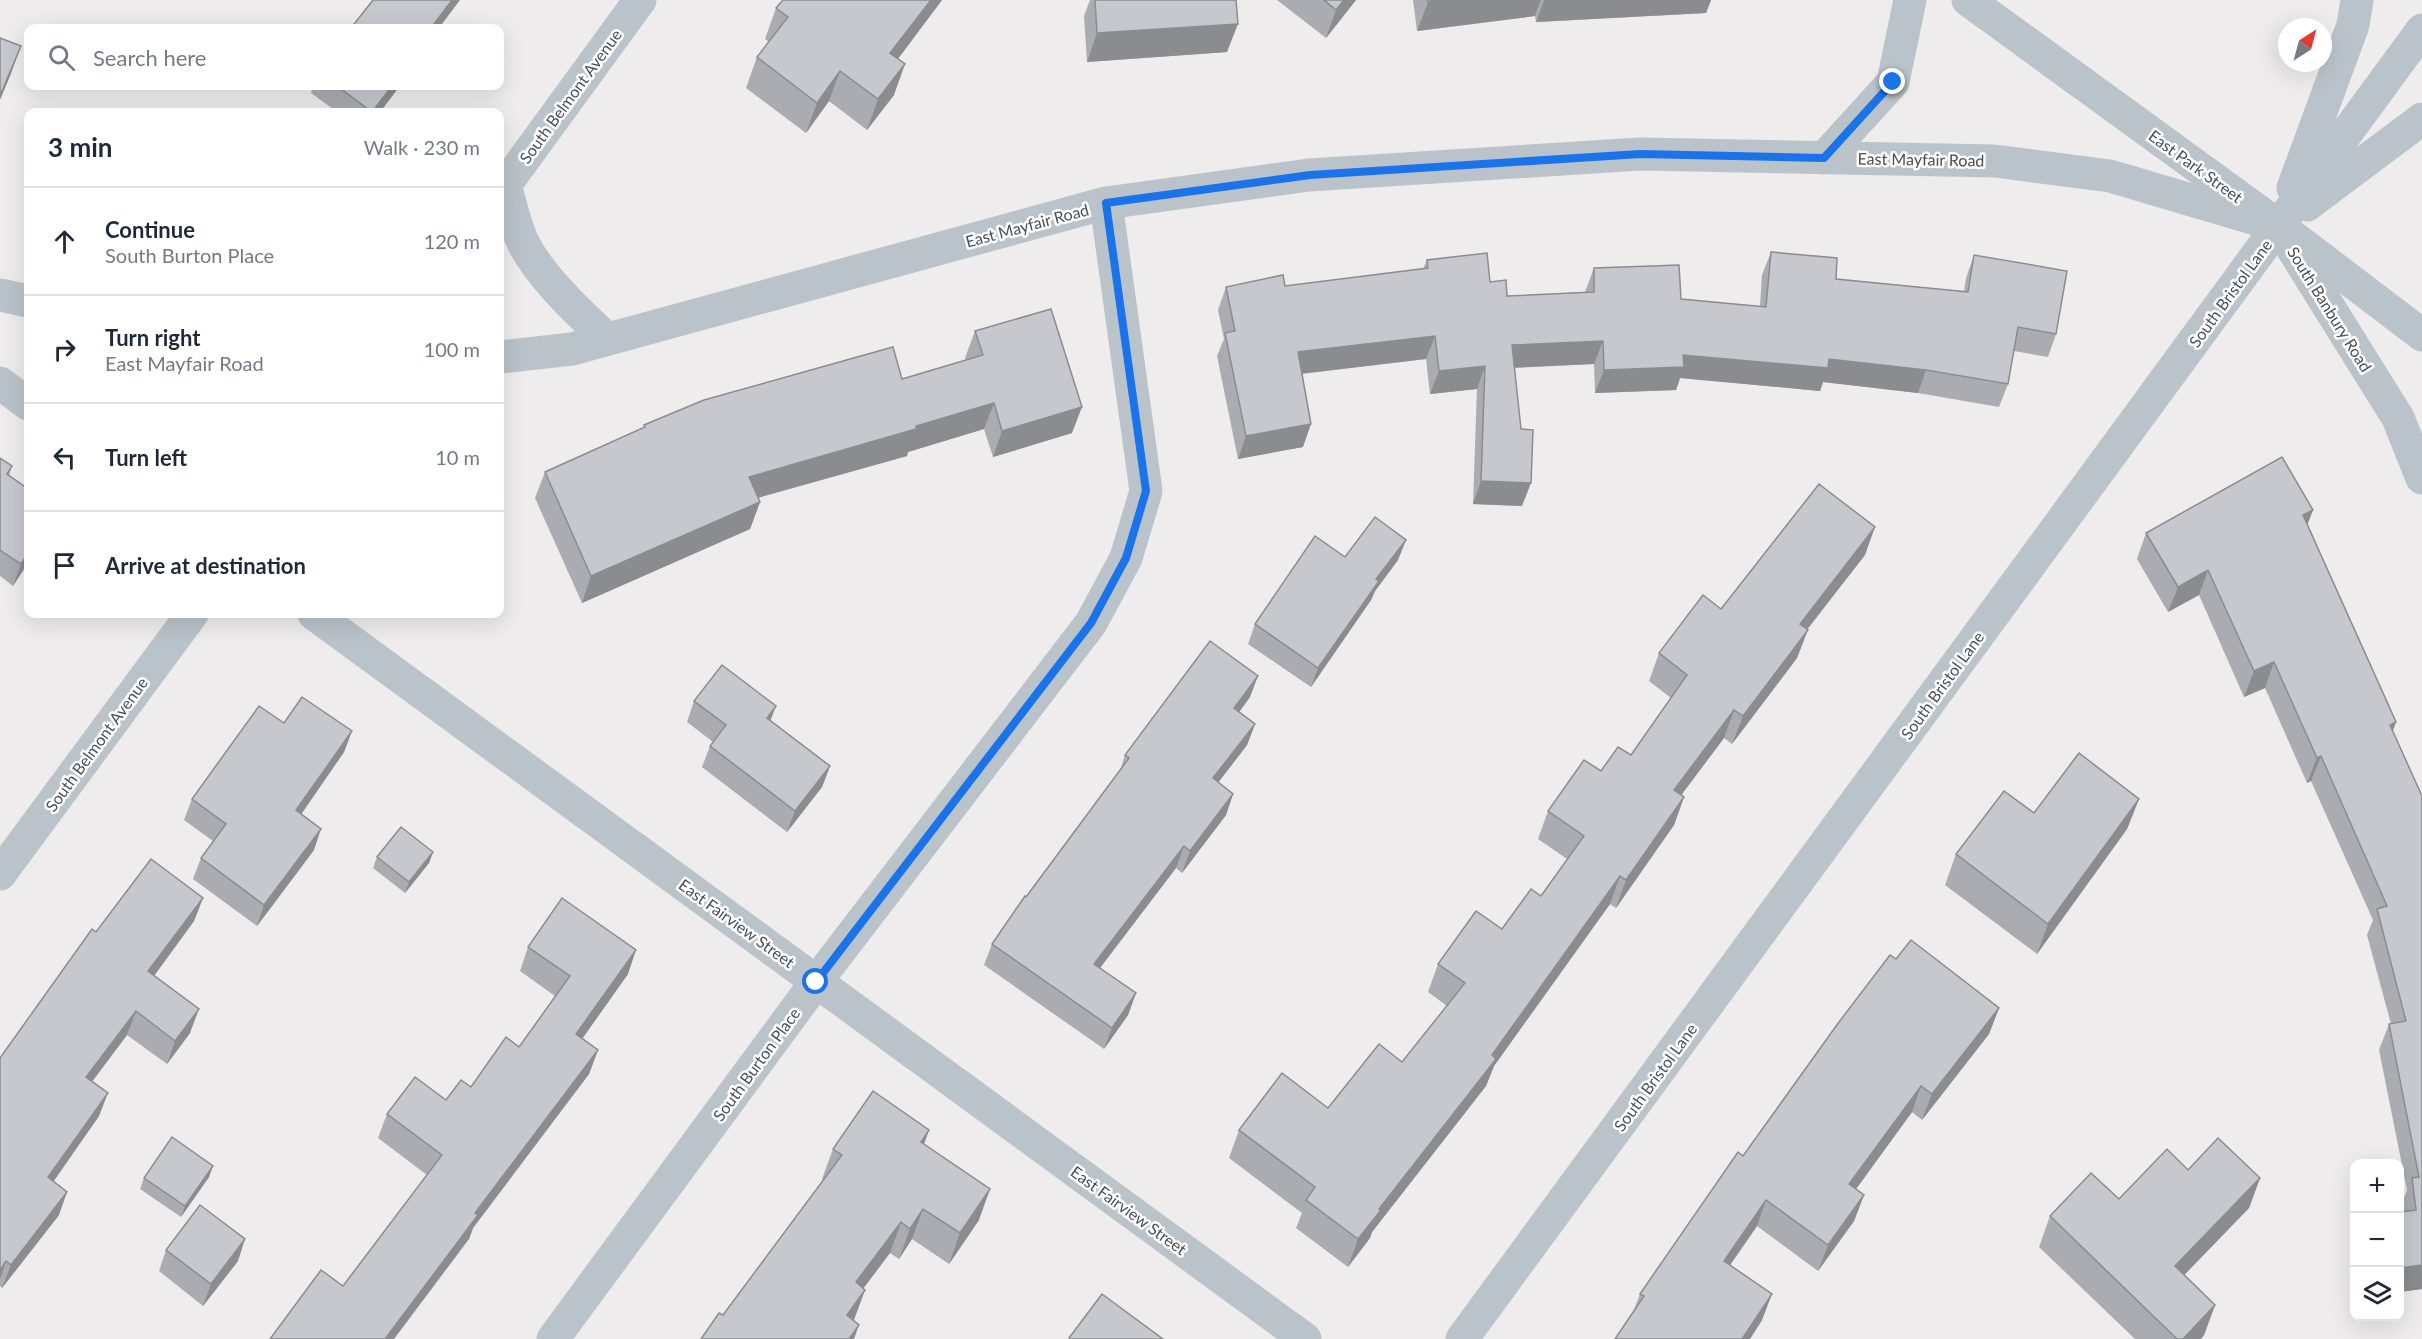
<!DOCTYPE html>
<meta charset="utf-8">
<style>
:root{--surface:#fff;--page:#f6f6f7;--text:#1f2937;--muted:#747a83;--line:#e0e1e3}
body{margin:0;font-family:Lato,sans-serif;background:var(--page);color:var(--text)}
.controls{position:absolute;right:18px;bottom:18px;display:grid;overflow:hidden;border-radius:12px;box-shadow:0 6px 24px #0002}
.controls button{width:54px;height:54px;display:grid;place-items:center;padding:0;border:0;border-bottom:2px solid var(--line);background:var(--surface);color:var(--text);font:30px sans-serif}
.compass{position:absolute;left:2278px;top:18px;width:54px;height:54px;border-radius:50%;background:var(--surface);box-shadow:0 6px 24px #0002;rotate:36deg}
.stop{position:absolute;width:18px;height:18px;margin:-14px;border:4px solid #1a73e8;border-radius:50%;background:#fff}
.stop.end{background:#1a73e8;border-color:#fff;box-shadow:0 2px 6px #0008}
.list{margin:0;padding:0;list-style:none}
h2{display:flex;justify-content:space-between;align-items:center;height:78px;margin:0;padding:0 24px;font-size:26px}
h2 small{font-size:20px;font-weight:400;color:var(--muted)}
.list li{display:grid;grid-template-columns:39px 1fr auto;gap:18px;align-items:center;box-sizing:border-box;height:108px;padding:0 24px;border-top:2px solid var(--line)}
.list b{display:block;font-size:22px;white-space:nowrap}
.list p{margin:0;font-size:20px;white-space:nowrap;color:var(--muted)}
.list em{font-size:20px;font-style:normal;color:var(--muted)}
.icon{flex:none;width:33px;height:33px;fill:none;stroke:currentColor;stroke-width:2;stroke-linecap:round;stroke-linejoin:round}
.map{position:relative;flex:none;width:2422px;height:1339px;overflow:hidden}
.search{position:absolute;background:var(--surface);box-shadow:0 6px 24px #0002;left:24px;top:24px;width:480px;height:66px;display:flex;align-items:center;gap:15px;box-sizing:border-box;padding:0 21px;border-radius:12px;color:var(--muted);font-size:22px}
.panel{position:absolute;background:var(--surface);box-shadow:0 6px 24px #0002;left:24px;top:108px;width:480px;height:510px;border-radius:12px}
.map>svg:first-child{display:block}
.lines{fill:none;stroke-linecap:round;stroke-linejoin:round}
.street{stroke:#bbc3ca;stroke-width:33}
.wall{fill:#abacb1}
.shaded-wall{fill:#8b8c90}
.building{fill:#c7c8ce;stroke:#8b8c90;stroke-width:1.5}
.route{stroke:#1a73e8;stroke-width:8}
.labels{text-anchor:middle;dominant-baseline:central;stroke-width:5;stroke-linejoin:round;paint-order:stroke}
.street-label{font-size:16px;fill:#464f57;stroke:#fff}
</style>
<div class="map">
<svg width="2422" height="1339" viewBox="0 0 2422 1339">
<rect width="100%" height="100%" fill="#eeecec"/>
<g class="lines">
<g class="street">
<path d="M1968,0L2279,226L2422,335"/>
<path d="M1824,158L1893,82L1910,0"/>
<path d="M505,185C510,202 514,221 521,238C536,273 579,313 607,339"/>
<path d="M2293,188L2353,25L2357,0"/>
<path d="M500,192L640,0"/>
<path d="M2307,205L2422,119"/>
<path d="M2289,243L2398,418L2422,478"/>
<path d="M0,295L28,301"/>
<path d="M500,357L572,349L1106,203L1309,175L1640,154L1995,161L2110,176L2279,226"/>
<path d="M0,383L28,404"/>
<path d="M314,614L1305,1339"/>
<path d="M0,874L192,614"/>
<path d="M553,1339L816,982L1091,623L1126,558L1146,491L1106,203"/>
<path d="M1462,1339L2422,30"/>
</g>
</g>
<g class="wall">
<path d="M783,0H942L898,59L894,95L867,130L829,101L806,133L746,88L757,57L769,42L765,39L776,8Z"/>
<path d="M1090,0H1236L1227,52L1087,62L1084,16Z"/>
<path d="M1277,0H1356L1326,38Z"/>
<path d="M1413,0H1711L1706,13L1536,22L1535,16L1417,31Z"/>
<path d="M313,86H398L396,91L380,112H337L311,93Z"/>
<path d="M1771,252L1836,279L1964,291L1966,278L1974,255L2056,334L2048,357L2014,351L2008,384L1999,407L1918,393L1823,382L1820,391L1680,378L1676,390L1595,393L1594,364L1515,368L1522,506L1473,504L1477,389L1430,394L1426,359L1302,374L1303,447L1238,459L1217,356L1224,339L1218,310L1226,287L1285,286L1423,269L1427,260L1490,282L1507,296L1585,292L1594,268L1681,299L1760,306L1762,275Z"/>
<path d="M975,331L1072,433L993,457L984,429L908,452L907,456L758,498L760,502L750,529L582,603L535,498L545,472L643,428L644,425L902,379L966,360L965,358Z"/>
<path d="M0,458L12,466L9,476L28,489V563L13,586L0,576Z"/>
<path d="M2313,510L2307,524L2396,722L2393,731L2422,796V1289L2400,1292V1212H2404L2402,1203L2407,1190L2379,1050L2389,1024H2391L2367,935L2373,920L2311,781L2307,783L2265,688L2244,697L2199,595L2168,612L2137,559L2146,533Z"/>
<path d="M1865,555L1807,630L1797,658L1732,744L1724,738L1681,795L1684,797L1674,825L1616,908L1610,904L1494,1066L1486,1086L1372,1232L1370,1238L1348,1267L1296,1228L1302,1213L1229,1158L1239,1130L1328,1108L1402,1062L1447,1006L1428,992L1438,964L1502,929L1541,896L1567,859L1538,839L1548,811L1601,771L1631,755L1671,698L1649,681L1659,653L1721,609Z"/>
<path d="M1345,557L1398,560L1375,591L1371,600L1311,687L1248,644L1255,624Z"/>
<path d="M1250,697L1239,712L1255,724L1247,745L1218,782L1233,794L1226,815L1182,873L1176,868L1100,968L1136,993L1128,1015L1104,1049L984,965L992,944L1120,771L1125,755Z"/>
<path d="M694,701L771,721L830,766L822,787L787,832L702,767L710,746L713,742L687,722Z"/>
<path d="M284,723L352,731L344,752L301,814L314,850L257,926L193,879L201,858L213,841L184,820L192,799Z"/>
<path d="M2139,799L2127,829L2037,954L1945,885L1956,854L2034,813Z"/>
<path d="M433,852L429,863L405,893L373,868L377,857Z"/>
<path d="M203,898L194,921L154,976L190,1033L167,1064L127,1035L92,1082L99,1116L53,1181L59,1215L2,1288L0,1286V1058L96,932Z"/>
<path d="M528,947L628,974L582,1038L598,1050L589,1074L473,1228L469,1239L343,1286L427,1175L378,1138L387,1114L446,1100L471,1087L519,1047L555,996L520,971Z"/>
<path d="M1999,1008L1989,1034L1922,1120L1912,1112L1856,1189L1864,1195L1854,1221L1818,1271L1757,1226L1730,1265L1762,1320L1750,1339H1615L1633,1312L1640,1294L1743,1156Z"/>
<path d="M929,1130L924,1144L979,1220L949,1264L912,1239L899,1259L890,1253L723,1315L824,1180L822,1179L833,1149Z"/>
<path d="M2188,1170L2260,1178L2249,1208L2184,1275L2215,1305L2204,1335L2201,1339H2135L2039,1247L2050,1216L2119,1199Z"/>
<path d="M209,1177L181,1217L140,1189L144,1178Z"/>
<path d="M166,1250L238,1261L203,1306L159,1271Z"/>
</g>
<g class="shaded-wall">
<path d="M452,0H460L439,28H431Z"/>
<path d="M931,0H942L879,84L890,53Z"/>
<path d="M1344,0H1356L1326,38L1336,10Z"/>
<path d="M1445,0H1541L1535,16L1417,31L1428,2Z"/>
<path d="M1544,0H1711L1706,13L1536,22Z"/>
<path d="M1238,24L1227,52L1087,62L1097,33Z"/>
<path d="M21,46L10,76L0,100V96Z"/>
<path d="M905,64L894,95L867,130L878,99Z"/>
<path d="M840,71L829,101L806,133L817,103Z"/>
<path d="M392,86H398L396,91L380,112H371Z"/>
<path d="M1435,336L1426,359L1289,375L1298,352Z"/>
<path d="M1603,341L1594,364L1504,368L1512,345Z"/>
<path d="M1683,355L1829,359L1926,370L1918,393L1823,382L1820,391L1680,378L1676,390L1595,393L1604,370Z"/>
<path d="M1485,366L1477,389L1430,394L1439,371Z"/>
<path d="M994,403L984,429L908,452L907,456L739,503L749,477Z"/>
<path d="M1082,407L1072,433L993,457L1002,431Z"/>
<path d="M1311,424L1303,447L1238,459L1246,436Z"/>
<path d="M1481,481L1531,483L1522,506L1473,504Z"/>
<path d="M760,502L750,529L582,603L591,576Z"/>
<path d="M2313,510L2303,536V515Z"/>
<path d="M1875,527L1865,555L1789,652L1800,624Z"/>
<path d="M1406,540L1398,560L1375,591L1371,600L1311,687L1318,668L1376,579Z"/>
<path d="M28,553V563L13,586L21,564Z"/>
<path d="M2208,570L2199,595L2168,612L2178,587Z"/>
<path d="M1808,630L1797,658L1732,744L1743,716Z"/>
<path d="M2274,662L2265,688L2244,697L2254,671Z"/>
<path d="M1258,676L1250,697L1226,730L1234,708Z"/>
<path d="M776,706L768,727L767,718Z"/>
<path d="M1734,710L1724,738L1664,818L1674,790Z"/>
<path d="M2396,722L2386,748L2390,725Z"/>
<path d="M1255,724L1247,745L1205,800L1213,778Z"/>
<path d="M352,731L344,752L289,832L296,810Z"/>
<path d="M2321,756L2311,781L2307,783L2317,758Z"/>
<path d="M830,766L822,787L787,832L795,811Z"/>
<path d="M1233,794L1226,815L1182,873L1190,851Z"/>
<path d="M1684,797L1674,825L1616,908L1626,880Z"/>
<path d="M2139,799L2127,829L2037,954L2048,924Z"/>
<path d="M321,829L314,850L257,926L264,905Z"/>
<path d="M1184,846L1176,868L1087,985L1094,964Z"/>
<path d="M433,852L429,863L405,893L409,882Z"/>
<path d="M1620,876L1610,904L1494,1066L1486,1086L1372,1232L1370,1238L1348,1267L1358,1239L1379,1209L1492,1055Z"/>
<path d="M203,898L194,921L140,995L148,971Z"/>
<path d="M636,950L628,974L568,1059L576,1034Z"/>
<path d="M1136,993L1128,1015L1104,1049L1112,1028Z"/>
<path d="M1999,1008L1989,1034L1922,1120L1932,1094Z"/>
<path d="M199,1009L190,1033L167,1064L175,1041Z"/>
<path d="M136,1011L127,1035L77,1101L86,1077Z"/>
<path d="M598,1050L589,1074L473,1228L469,1239L394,1339H385L475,1213Z"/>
<path d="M1921,1086L1912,1112L1840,1211L1849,1184Z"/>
<path d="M108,1093L99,1116L40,1201L48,1177Z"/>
<path d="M929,1130L918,1161L921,1142Z"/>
<path d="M213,1166L209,1177L181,1217L185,1206Z"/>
<path d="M2260,1178L2249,1208L2164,1296L2175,1266Z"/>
<path d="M990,1189L979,1220L949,1264L960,1233Z"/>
<path d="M67,1192L59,1215L2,1288L11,1265Z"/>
<path d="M1864,1195L1854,1221L1818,1271L1828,1245Z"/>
<path d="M1766,1200L1757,1226L1715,1287L1724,1261Z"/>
<path d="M923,1209L912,1239L899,1259L910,1229Z"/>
<path d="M901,1222L890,1253L845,1313L856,1282Z"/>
<path d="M245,1239L238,1261L203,1306L211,1284Z"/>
<path d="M6,1261L0,1279V1270Z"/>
<path d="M2422,1265V1289L2400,1292V1268Z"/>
<path d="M865,1290L854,1320L841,1339L847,1315Z"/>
<path d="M1772,1294L1762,1320L1750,1339H1742Z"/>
<path d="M2215,1305L2204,1335L2201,1339H2183Z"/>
<path d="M859,1325L854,1339H849Z"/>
</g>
<g class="building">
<path d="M373,0H452L431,28H351Z"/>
<path d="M783,0H931L890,53L905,64L878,99L840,71L817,103L757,57L788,17L776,8Z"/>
<path d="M1095,0H1236L1238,24L1097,33Z"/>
<path d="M1324,0H1344L1336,10Z"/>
<path d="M1427,0H1445L1428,2Z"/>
<path d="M0,38L21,46L0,96Z"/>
<path d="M337,86H392L372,112Z"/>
<path d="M1771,252L1837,258L1836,279L1968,292L1974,255L2067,271L2056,334L2018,327L2008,384L1926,370L1829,359L1828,368L1683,355L1684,367L1604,370L1603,341L1512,345L1521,429L1533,430L1531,483L1481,481L1485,366L1439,371L1435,336L1298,352L1311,424L1246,436L1225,333L1235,331L1226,287L1283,275L1285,286L1428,268L1427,260L1487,253L1490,282L1506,280L1507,296L1594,292V268L1679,265L1681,299L1766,307Z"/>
<path d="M1051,309L1082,407L1002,431L994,403L916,426V429L749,477L760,502L591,576L545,472L645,427L644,425L704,400L893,347L902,379L983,355L975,331Z"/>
<path d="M2282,457L2313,510L2303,515L2396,722L2390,725L2422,796V1265L2400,1268V1212L2416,1210L2412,1178L2419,1177L2389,1024L2406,1021L2377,909L2387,906L2321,756L2317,758L2274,662L2254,671L2208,570L2178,587L2146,533Z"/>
<path d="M0,458L12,466L7,474L28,489V553L21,564L0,550Z"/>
<path d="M1819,484L1875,527L1800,624L1808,630L1743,716L1734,710L1674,790L1684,797L1626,880L1620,876L1492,1055L1496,1059L1379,1209L1381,1210L1358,1239L1306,1200L1315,1187L1239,1130L1282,1073L1328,1108L1379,1044L1402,1062L1465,983L1438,964L1476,911L1502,929L1531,889L1541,896L1584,836L1548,811L1584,760L1601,771L1618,747L1631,755L1687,675L1659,653L1703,595L1721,609Z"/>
<path d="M1375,517L1406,540L1376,579L1379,581L1318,668L1255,624L1315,536L1345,557Z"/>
<path d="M1210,641L1258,676L1234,708L1255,724L1213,778L1233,794L1190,851L1184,846L1094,964L1136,993L1112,1028L992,944L1025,896L1026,897L1129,758L1125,755Z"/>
<path d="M722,665L776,706L767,718L830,766L795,811L710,746L726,725L694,701Z"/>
<path d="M302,697L352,731L296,810L321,829L264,905L201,858L226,824L192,799L259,706L284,723Z"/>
<path d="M2079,753L2139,799L2048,924L1956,854L2004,791L2034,813Z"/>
<path d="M401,827L433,852L409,882L377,857Z"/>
<path d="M151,859L203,898L148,971L199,1009L175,1041L136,1011L86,1077L108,1093L48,1177L67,1192L11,1265L6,1261L0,1270V1058L92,929L96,932Z"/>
<path d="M562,898L636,950L576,1034L598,1050L475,1213L478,1215L385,1339H270L321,1270L343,1286L442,1155L387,1114L415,1077L446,1100L461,1080L471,1087L506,1037L519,1047L570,976L528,947Z"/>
<path d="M1911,940L1999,1008L1932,1094L1921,1086L1849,1184L1864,1195L1828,1245L1766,1200L1724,1261L1772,1294L1742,1339H1615L1644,1296L1640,1294L1738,1152L1743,1156L1839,1022L1890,955L1896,959Z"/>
<path d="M873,1091L929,1130L921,1142L990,1189L960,1233L923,1209L910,1229L901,1222L856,1282L865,1290L847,1315L859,1325L849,1339H701L719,1313L723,1315L842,1155L833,1149Z"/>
<path d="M172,1137L213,1166L185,1206L144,1178Z"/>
<path d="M2218,1138L2260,1178L2175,1266L2215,1305L2183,1339H2177L2050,1216L2091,1173L2119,1199L2167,1149L2188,1170Z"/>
<path d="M200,1205L245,1239L211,1284L166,1250Z"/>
<path d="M1102,1294L1163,1339H1070L1069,1338Z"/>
</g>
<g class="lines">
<path class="route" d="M816,982L1091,623L1126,558L1146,491L1106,203L1310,175L1640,154L1824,158L1893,82"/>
</g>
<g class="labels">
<g class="street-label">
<text transform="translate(570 96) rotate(-54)">South Belmont Avenue</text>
<text transform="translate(1921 159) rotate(1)">East Mayfair Road</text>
<text transform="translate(2196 166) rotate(36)">East Park Street</text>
<text transform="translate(1027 225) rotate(-15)">East Mayfair Road</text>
<text transform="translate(2230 293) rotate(-54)">South Bristol Lane</text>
<text transform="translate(2330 309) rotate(58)">South Banbury Road</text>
<text transform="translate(1942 685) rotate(-54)">South Bristol Lane</text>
<text transform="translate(96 744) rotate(-54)">South Belmont Avenue</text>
<text transform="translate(737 923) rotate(36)">East Fairview Street</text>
<text transform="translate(756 1064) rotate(-54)">South Burton Place</text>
<text transform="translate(1655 1077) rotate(-54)">South Bristol Lane</text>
<text transform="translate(1129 1210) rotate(36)">East Fairview Street</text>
</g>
</g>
</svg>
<div class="controls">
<button>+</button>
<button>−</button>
<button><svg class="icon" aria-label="layers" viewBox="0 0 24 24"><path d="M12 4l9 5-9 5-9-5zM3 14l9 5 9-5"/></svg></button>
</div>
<svg class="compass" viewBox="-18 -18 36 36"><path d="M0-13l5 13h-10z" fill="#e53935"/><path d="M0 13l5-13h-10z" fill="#747a83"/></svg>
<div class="stop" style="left:816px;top:982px"></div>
<div class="stop end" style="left:1893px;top:82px"></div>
<div class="search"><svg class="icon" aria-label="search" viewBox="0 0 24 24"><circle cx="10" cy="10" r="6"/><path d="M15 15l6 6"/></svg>Search here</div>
<section class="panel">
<h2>3 min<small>Walk · 230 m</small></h2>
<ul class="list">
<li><svg class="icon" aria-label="ahead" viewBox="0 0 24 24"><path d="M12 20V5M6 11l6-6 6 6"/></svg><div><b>Continue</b><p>South Burton Place</p></div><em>120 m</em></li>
<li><svg class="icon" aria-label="right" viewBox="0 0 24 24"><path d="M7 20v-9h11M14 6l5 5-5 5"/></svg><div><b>Turn right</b><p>East Mayfair Road</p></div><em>100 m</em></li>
<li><svg class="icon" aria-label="left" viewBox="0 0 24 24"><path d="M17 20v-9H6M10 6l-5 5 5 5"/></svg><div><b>Turn left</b></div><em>10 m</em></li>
<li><svg class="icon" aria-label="arrive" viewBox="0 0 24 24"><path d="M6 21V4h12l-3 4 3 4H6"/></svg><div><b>Arrive at destination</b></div></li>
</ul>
</section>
</div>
